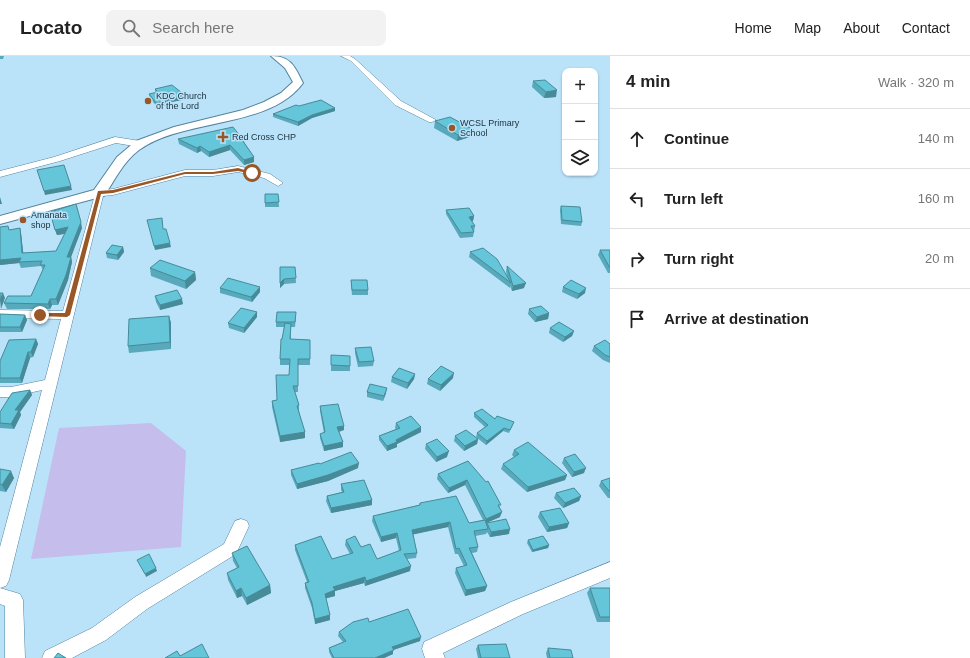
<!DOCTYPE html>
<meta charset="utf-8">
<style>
:root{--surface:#fff;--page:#f2f2f2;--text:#222;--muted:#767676;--line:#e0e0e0}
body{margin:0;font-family:Arial,sans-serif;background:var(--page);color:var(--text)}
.controls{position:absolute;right:12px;top:12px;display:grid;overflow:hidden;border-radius:8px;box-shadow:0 1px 3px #0004}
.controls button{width:36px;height:36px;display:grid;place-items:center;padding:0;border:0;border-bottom:1px solid var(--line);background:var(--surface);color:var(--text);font:20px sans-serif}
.stop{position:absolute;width:12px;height:12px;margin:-9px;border:3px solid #995626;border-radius:50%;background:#fff}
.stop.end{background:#995626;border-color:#fff;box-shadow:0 1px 4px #0008}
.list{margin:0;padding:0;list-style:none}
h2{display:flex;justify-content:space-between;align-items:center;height:52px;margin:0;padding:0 16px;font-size:17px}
h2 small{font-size:13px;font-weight:400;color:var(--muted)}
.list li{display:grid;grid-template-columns:26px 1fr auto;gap:12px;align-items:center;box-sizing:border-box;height:60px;padding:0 16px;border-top:1px solid var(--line)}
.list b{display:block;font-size:15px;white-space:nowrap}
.list em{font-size:13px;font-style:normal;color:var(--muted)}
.icon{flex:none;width:22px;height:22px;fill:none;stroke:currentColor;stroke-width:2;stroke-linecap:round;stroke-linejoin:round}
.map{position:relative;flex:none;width:610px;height:602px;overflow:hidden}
header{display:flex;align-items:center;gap:24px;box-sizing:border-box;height:56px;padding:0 20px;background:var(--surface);border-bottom:1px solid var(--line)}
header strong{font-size:19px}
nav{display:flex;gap:22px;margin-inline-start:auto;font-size:14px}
.search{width:280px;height:36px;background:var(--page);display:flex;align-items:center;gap:10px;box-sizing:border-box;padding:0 14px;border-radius:8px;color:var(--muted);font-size:15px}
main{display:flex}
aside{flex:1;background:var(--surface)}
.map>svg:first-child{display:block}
.green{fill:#c5bdec}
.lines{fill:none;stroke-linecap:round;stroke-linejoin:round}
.street-casing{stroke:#53849f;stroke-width:1}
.secondary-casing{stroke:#53849f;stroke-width:2}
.street{fill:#fff;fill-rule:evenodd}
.secondary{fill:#fff;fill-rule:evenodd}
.wall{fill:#57a9bb}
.shaded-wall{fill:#478a98}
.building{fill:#65c5d9;stroke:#478a98}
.route{fill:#995626}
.poi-dot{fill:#995626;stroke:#bae3fa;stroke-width:1.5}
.labels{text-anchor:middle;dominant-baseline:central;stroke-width:3;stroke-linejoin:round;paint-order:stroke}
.far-poi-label{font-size:9px;fill:#203540;stroke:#bae3fa;text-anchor:start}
</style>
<header>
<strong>Locato</strong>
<div class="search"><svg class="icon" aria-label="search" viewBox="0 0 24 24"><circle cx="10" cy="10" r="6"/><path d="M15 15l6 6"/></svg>Search here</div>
<nav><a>Home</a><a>Map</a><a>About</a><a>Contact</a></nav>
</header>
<main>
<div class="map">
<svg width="610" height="602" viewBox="0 0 610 602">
<rect width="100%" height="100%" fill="#bae3fa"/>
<path class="green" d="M151,367L186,395L181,491L31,503L59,372Z"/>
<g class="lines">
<defs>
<g id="street">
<path d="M341,0H350L355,3L401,45L436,64L432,66H429L395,49L351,5Z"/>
<path d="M115,81L140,85L144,88L140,91L116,87L60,105L0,121V115L54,101Z"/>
<path d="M238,110L270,118L283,127L278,130L264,122L238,116L213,120H185L113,139L103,140L9,524L6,530L0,532L20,538L23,544L25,602H5V550L0,548V491L42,334L11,341H0V331H11L45,324L61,263L0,262V254L63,255L96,135L113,133L185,114H213Z"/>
<path d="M241,463L247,465L249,470L236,498L147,553L106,584L72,602H42L45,595L92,572L135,541L224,488L235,465Z"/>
<path d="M610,506V522L523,558L443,597L445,602H425L422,593L424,586L511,546Z"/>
</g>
<path id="secondary" d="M271,0C291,0 295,11 303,27C270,73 183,62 139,94C123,106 115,124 104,140L0,168V160L94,134L117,101L136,85L174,71L243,54L264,46L281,37L293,26L285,12Z"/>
</defs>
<use href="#street" class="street-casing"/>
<use href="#secondary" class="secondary-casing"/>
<use href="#street" class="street"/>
<use href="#secondary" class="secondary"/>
</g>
<g class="wall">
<path d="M0,0H4L3,3H0Z"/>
<path d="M533,25L556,41L544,42L532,31Z"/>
<path d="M155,33L183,41L182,42V44L166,47L167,49L157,51L150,42L149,38L155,37Z"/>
<path d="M299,50L335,52V55L312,62L298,70L273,61V58Z"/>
<path d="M435,65L474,74L473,80L457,85L434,72Z"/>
<path d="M178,83H242L254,101V106L244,109L230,94L209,101L201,95L197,97L179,88Z"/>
<path d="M265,138H278L279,151H265Z"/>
<path d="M561,150L582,166L581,170L561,168L560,154Z"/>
<path d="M446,154L474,160L473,165H472L475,170L473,181L460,182L446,158Z"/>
<path d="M50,156L82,172L71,201L72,206L68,224L58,249H52L50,253H7L4,247L31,240L43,214L41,210L21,212L19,207L0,209V171L8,170L9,174L20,172L21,177L23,197L56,195L65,178L57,179Z"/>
<path d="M123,191L124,196L118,204L107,202L106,197Z"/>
<path d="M600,194H610V217H608L598,199Z"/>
<path d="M470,196L507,221L506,215L507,210L524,232L512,235L510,230V232L469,201Z"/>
<path d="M280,211H295L296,227L284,228L280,232Z"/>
<path d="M150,212L195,216L196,224L186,233L151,220Z"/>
<path d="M351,224L368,234V239H352L351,229Z"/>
<path d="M563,231L585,237L577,243L562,236Z"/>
<path d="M220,232L260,236L252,246L220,237Z"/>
<path d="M155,240L183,248L160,254L156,246Z"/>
<path d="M529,253L549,257L548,263L535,266L528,258Z"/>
<path d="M257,256V261L244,277L229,272L228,267Z"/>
<path d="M0,258L25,259L27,264L22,276H0Z"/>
<path d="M169,260L171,267V293L129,297L128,290Z"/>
<path d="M296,261L295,271H291V283L310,284V309H298V336H295L299,349V355L305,382L280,386L272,351V345L277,344L289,319L290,309H280V303L284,271H276V266Z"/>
<path d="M550,272L574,275L572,280L563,286L549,277Z"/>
<path d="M36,283L38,288L33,301L30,302L22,327H0V305Z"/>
<path d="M610,288V307L603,304L592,295L594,290Z"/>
<path d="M355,292L374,305L373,310L358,311L355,297Z"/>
<path d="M331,299L350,310V315H331Z"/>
<path d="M415,318L414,323L407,333L391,326L392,321Z"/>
<path d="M453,322L440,335L427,328L428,323Z"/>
<path d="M30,334L32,339L20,356L21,359L14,373L0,372V356Z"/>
<path d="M367,336L386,337L383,345L367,341Z"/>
<path d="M320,350L344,370V374L339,376L343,391L324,395L320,382V378L324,377L320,355Z"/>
<path d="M474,357L495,363L514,366L509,377L503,375L486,389L476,381L477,377L485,371L474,361Z"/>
<path d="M396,367L421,371V376L397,388V391L387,395L379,384V380L396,373L395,372Z"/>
<path d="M455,380L478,383L477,388L464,395L454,385Z"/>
<path d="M426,388L447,401L436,406L425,393Z"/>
<path d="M514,394L567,419L565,424L527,436L501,413L503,408L514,401L512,399Z"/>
<path d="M564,402L584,417L572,421L562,407Z"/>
<path d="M468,405L500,451V461L486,467V468L487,467L509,478L490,481L487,476L486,478L475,480L478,491L477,496L472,497L487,530L485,535L465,540L455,517L456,512L464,510L458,498H455L448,471L413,478L417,497L416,502L407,503L410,515L365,530L364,527L335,535V540L326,542L330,559V564L315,568L312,552L305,532V527L307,526L295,494V489L332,503L350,498L345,489L346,484L361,491L377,503L399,495L396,482L381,486L372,465L373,460L419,449L420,447L469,467L483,464L465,429L448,437L437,423L438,418Z"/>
<path d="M320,408L358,412L328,425L297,433L291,419V414Z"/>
<path d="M0,413L14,422L6,436L0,435Z"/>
<path d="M610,422V442H608L599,430L601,425Z"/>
<path d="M341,428L372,444V449L331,457L326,445L327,440L342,436L341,434Z"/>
<path d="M556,437L581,440L579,445L563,452L554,442Z"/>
<path d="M540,456L569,467L567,472L547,476L538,461Z"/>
<path d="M528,484L549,489L548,492L532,496L527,487Z"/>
<path d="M232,497L270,529L271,537L247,549L242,540L237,542L228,524L227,517L237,512L233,505Z"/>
<path d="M590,532H610V566H597L587,537Z"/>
<path d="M369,566L420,585L393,594V598L384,602H332L329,596V592L343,586L338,580L339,576Z"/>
<path d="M478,589L510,602H478L476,593Z"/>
<path d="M548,592L573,602H547L546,597Z"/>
</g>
<g class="shaded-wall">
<path d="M557,34L556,41L544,42L546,36Z"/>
<path d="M182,37L183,41L182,42V44L166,47L167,49L157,51L156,47L166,45L165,43Z"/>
<path d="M335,52V55L312,62L298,70V66L312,59Z"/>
<path d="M474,74L473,80L457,85L458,79Z"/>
<path d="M230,89V94L209,101V96Z"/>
<path d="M200,90L201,95L197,97V92Z"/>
<path d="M254,101V106L244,109V104Z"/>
<path d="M71,130L72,134L45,139L44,135Z"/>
<path d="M0,141L2,148H0Z"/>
<path d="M474,160L473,165L468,166L469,161Z"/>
<path d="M81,166L82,172L71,201L72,206L68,224L58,249L56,243L67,201Z"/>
<path d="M68,171L69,177L57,179L55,174Z"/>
<path d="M20,172L21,177L24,203L22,197Z"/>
<path d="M170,187L171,191L155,194L154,190Z"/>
<path d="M123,191L124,196L118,204L117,199Z"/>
<path d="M21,202L19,207L0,209V204Z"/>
<path d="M195,216L196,224L186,233L185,225Z"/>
<path d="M284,223V228L280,232V227Z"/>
<path d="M526,227L524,232L512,235L513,230Z"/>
<path d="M260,231V236L252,246L251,241Z"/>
<path d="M586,232L585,237L577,243L579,238Z"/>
<path d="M3,237L5,242L1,253L0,244Z"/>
<path d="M50,243L52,249L50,253L48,248Z"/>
<path d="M182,243L183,248L160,254V249Z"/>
<path d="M257,256V261L244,277V272Z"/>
<path d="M549,257L548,263L535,266L537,261Z"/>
<path d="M25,259L27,264L22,276L20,271Z"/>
<path d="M169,260L171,267V293L170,286Z"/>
<path d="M574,275L572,280L563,286L565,281Z"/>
<path d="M36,283L38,288L33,301L31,296Z"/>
<path d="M28,296L30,302L22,327L20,322Z"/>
<path d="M454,317L453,322L440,335L441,329Z"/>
<path d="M415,318L414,323L407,333L408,327Z"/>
<path d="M387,332L386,337L383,345L384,340Z"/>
<path d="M30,334L32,339L20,356L21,359L14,373L11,368L15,354Z"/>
<path d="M344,370V374L337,376V371Z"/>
<path d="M421,371V376L397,388V391L387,395V390L396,384Z"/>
<path d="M504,372L503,375L486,389L487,385Z"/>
<path d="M305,376V382L280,386V380Z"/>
<path d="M478,383L477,388L464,395L465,390Z"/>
<path d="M343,386V391L324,395V390Z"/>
<path d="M449,395L447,401L436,406L437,401Z"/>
<path d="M359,407L358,412L328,425L297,433V428Z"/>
<path d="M586,412L584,417L572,421L574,416Z"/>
<path d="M11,415L14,422L6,436L2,429Z"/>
<path d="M567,419L565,424L527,436L528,431Z"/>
<path d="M467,424L465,429L448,437L449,432Z"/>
<path d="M581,440L579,445L563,452L565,447Z"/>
<path d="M372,444V449L331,457V452Z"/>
<path d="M502,456L500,461L484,468L486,463Z"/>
<path d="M450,466L448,471L411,479L412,474Z"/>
<path d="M569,467L567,472L547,476L549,471Z"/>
<path d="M510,473L509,478L490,481L491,476Z"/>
<path d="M397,477L396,482L381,486V481Z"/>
<path d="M549,489L548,492L532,496L533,494Z"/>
<path d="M411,510L410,515L365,530L366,525Z"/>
<path d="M156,512L157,515L146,521L145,518Z"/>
<path d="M365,521L364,527L335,535V540L324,543L325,538L333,531Z"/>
<path d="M270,529L271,537L247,549L246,542Z"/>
<path d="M487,530L485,535L465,540L466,534Z"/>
<path d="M241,532L242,540L237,542L236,535Z"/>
<path d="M330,559V564L315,568V563Z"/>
<path d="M421,581L420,585L393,594V598L384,602H375L392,591Z"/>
</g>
<g class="building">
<path d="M545,24L557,34L546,36L533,25Z"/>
<path d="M172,29L182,37L180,38L181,40L165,43L161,39L166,45L156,47L149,38L158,36L155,33Z"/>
<path d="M321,44L335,52L312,59L298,66L273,58L296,49L299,50Z"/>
<path d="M450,61L474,74L458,79L435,65Z"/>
<path d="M233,71L241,81H240L254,101L244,104L230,89L209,96L200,90L197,92L178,83Z"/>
<path d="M64,109L71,130L44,135L37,114Z"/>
<path d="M265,138H278L279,146L265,147Z"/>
<path d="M76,148L81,166L67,201H71L66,219L56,243H50L48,248L4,247L8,240H31L45,209H40L42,205L19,206L21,202L0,204V171L8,170L9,174L20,172L22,197L56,195L68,171L55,174L50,156Z"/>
<path d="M561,150L580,151L582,166L562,164Z"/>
<path d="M469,152L474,160L469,161L475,170H471L474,176L461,177L446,154Z"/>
<path d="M162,162L163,173H166L170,187L154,190L147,164Z"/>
<path d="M112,189L123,191L117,199L106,197Z"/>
<path d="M483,192L497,203L511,227L470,196Z"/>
<path d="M600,194H610V212Z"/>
<path d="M160,204L195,216L185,225L150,212Z"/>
<path d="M507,210L526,227L513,230Z"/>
<path d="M280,211H295L296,222L284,223L280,227Z"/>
<path d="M228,222L260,231L251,241L220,232Z"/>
<path d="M351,224H367L368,234H352Z"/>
<path d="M571,224L586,232L579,238L563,231Z"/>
<path d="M177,234L182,243L160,249L155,240Z"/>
<path d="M0,237H3L0,244Z"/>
<path d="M541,250L549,257L537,261L529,253Z"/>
<path d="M241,252L257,256L244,272L228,267Z"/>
<path d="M277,256H296L295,266H276Z"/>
<path d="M0,258L25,259L20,271H0Z"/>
<path d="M169,260L170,286L128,290L129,263Z"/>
<path d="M559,266L574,275L565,281L550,272Z"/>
<path d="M285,267L291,268L290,283L310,284V303H298V330H293L299,349L297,350L305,376L280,380L272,345L277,344L276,319H289L290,303H280L281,283H282Z"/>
<path d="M36,283L31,296H28L20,322H0V305L9,284Z"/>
<path d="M605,284L610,288V301L605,299L594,290Z"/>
<path d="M371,291L374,305L359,306L355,292Z"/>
<path d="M331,299L350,300V310L331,309Z"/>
<path d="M441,310L454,317L441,329L428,323Z"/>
<path d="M399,312L415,318L408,327L392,321Z"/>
<path d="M370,328L387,332L384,340L367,336Z"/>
<path d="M30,334L15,354H19L11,368L0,367V356L12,337Z"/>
<path d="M338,348L344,370L337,371L343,386L324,390L320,378L325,376L320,350Z"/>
<path d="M482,353L495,363L497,360L514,366L510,374L504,372L487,385L477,377L488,369L474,357Z"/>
<path d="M411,360L421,371L396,384L397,386L387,390L379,380L400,372L396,367Z"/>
<path d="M466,374L478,383L465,390L455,380Z"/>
<path d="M437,383L449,395L437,401L426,388Z"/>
<path d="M528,386L567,419L528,431L503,408L519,398L514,394Z"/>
<path d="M351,396L359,407L328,419L297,428L291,414L319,407L320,408Z"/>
<path d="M575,398L586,412L574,416L564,402Z"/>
<path d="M468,405L486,426L488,425L501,449H498L502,456L486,463L467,424L449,432L438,418Z"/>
<path d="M0,413L11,415L2,429L0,428Z"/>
<path d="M610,422V436L601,425Z"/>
<path d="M364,424L372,444L331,452L327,440L344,436L341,428Z"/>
<path d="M574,432L581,440L565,447L556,437Z"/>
<path d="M456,440L469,467L485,464L488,473L474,475L478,491L469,492L487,530L466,534L456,512L467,509L459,492L456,493L450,466L412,474L417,497L404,498L411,510L366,525L365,521L333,531L335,534L325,538L330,559L315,563L312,547L305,527L309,526L295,489L321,480L332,503L353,497L346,484L355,480L361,491L370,488L377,503L401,494L397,477L381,481L373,460L420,449V447Z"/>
<path d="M560,452L569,467L549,471L540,456Z"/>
<path d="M506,463L510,473L491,476L487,467Z"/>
<path d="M543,480L549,489L533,494L528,484Z"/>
<path d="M247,490L270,529L246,542L241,532L236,535L227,517L239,511L232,497Z"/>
<path d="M149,498L156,512L145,518L137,504Z"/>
<path d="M590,532H610V561H600Z"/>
<path d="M408,553L421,581L392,591L394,594L375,602H334L329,592L346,585L339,576L353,566L368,562L369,566Z"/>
<path d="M202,588L209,602H165L177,595L180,600Z"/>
<path d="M506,588L510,602H481L478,589Z"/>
<path d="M548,592L571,594L573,602H550Z"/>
<path d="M58,597L66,602H54Z"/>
</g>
<path class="route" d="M238,112L254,117L252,118L238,115L213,118H185L113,137L101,138L70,259L67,261L38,260V257H65L98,135L113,134L185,116H213Z"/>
<g class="poi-dot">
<circle cx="148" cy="45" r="4"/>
<circle cx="452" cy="72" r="4"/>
<path d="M221 75h4v4h4v4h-4v4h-4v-4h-4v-4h4z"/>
<circle cx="23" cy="164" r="4"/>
</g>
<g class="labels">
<g class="far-poi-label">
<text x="156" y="40">KDC Church<tspan x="156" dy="10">of the Lord</tspan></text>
<text x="460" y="67">WCSL Primary<tspan x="460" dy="10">School</tspan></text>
<text x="232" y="81">Red Cross CHP</text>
<text x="31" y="159">Amanata<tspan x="31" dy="10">shop</tspan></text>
</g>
</g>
</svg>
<div class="controls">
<button>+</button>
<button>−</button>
<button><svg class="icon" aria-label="layers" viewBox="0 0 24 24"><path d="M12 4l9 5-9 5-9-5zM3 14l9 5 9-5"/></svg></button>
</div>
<div class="stop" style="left:252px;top:117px"></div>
<div class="stop end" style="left:40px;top:259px"></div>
</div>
<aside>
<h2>4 min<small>Walk · 320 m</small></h2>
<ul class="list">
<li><svg class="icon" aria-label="ahead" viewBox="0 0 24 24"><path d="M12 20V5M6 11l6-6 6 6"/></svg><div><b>Continue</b></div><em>140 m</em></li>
<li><svg class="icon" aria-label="left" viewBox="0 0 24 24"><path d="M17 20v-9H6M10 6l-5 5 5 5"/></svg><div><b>Turn left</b></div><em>160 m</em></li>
<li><svg class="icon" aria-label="right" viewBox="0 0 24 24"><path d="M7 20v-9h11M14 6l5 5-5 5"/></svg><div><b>Turn right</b></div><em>20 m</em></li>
<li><svg class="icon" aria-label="arrive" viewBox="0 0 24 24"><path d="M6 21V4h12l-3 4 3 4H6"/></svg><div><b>Arrive at destination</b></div></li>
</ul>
</aside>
</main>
